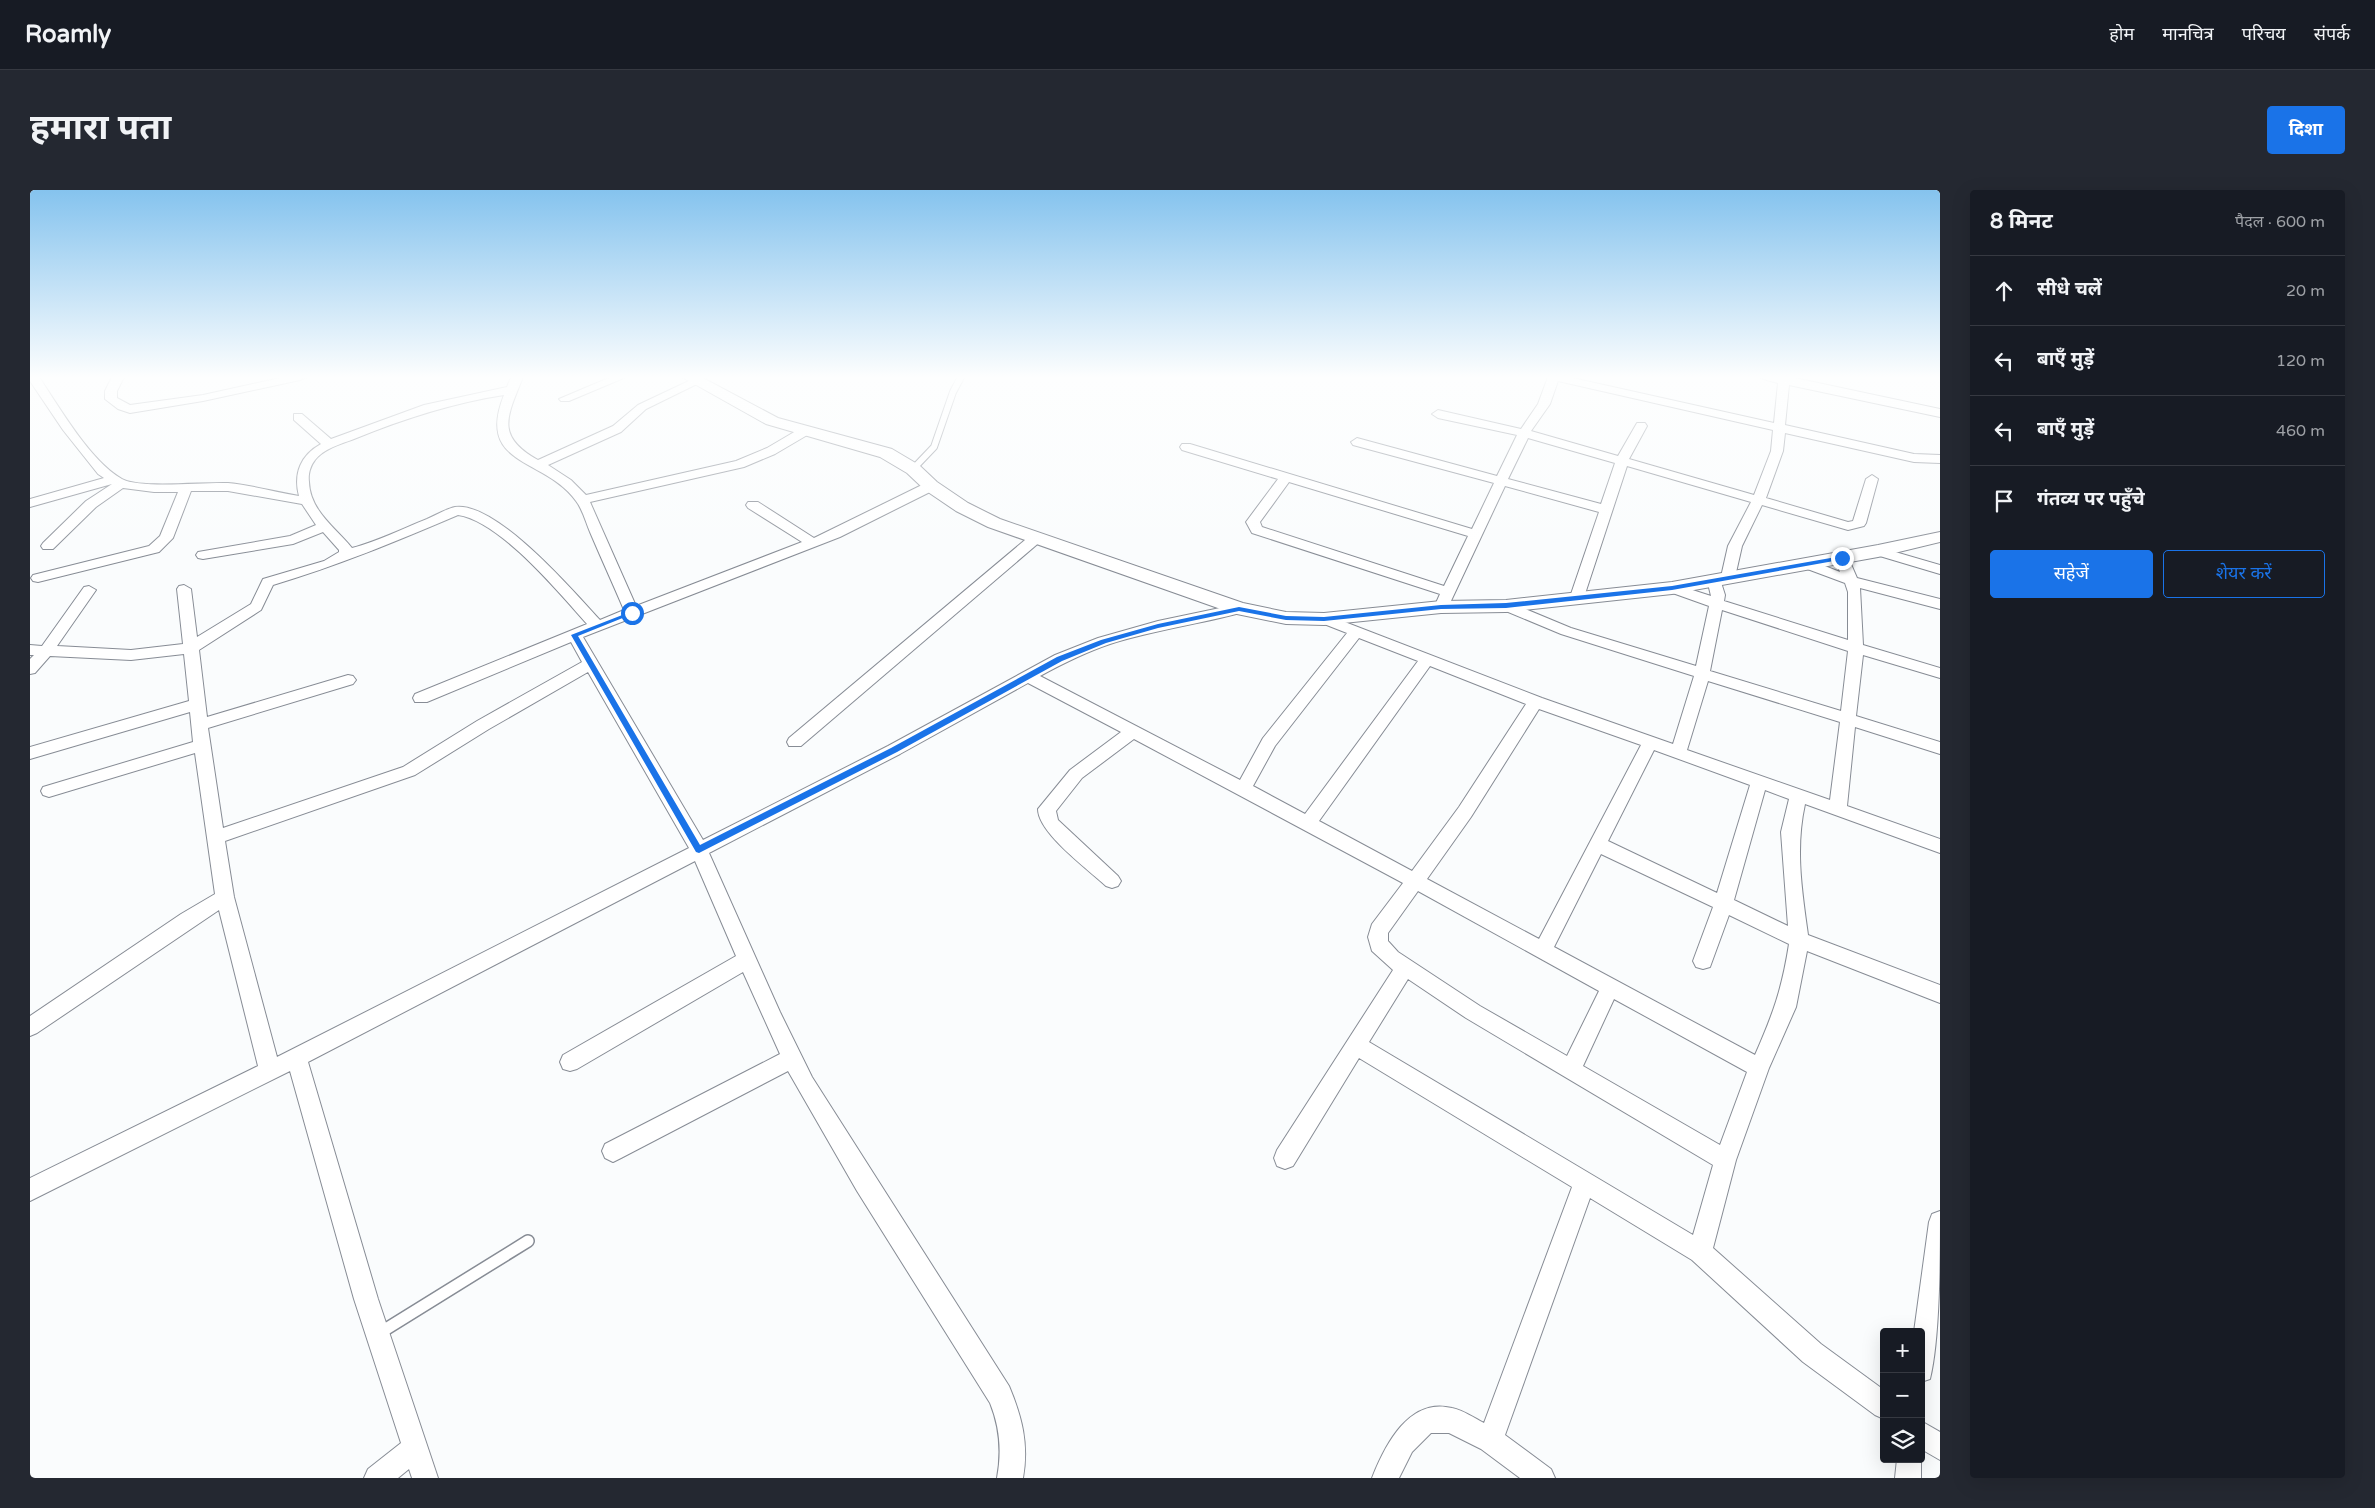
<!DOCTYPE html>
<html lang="hi">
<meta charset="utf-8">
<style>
:root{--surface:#171b24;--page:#242831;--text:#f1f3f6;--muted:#9ea1a6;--line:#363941;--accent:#1a73e8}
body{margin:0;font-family:"Varela Round","Noto Sans Devanagari",sans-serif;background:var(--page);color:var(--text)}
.controls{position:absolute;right:15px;bottom:15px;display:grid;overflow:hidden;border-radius:5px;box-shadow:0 5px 20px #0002}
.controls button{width:45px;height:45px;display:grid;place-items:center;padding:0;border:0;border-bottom:1px solid var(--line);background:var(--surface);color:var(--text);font:25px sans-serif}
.stop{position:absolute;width:15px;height:15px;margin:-11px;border:4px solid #1a73e8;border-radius:50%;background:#fff}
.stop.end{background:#1a73e8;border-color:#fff;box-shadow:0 1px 5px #0008}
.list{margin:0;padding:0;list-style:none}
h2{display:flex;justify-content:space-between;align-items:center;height:65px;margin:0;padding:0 20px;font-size:21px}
h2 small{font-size:16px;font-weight:400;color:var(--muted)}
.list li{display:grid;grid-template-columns:32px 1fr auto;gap:15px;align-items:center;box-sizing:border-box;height:70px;padding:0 20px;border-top:1px solid var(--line)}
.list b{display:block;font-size:19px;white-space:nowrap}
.list em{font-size:16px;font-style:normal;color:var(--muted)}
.actions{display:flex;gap:10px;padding:15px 20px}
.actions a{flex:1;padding:11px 0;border:1px solid var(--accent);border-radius:5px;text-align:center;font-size:18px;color:var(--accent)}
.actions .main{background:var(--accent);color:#fff}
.icon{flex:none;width:28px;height:28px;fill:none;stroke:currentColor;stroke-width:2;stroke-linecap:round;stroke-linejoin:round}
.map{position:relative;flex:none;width:1910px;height:1288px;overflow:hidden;border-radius:5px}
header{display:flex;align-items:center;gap:30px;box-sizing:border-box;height:70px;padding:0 25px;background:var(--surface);border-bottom:1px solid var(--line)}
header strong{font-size:24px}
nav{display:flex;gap:28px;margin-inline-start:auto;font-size:18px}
.intro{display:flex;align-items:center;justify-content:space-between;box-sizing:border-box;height:120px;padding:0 30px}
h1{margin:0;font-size:35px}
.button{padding:12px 22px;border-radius:5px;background:var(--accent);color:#fff;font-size:18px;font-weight:700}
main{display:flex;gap:30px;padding:0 30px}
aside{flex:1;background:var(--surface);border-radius:5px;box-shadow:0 5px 20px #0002}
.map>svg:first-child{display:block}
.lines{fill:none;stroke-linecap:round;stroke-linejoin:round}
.lane-far1-casing{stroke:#878c95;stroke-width:8}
.lane-casing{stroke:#878c95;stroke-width:14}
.street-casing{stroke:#878c95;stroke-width:2}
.secondary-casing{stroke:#878c95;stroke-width:2}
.lane-far1{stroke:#fff;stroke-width:6}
.lane{stroke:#fff;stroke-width:11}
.street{fill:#fff;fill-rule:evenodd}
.secondary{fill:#fff;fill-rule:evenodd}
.route{fill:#1a73e8}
</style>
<header>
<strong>Roamly</strong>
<nav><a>होम</a><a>मानचित्र</a><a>परिचय</a><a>संपर्क</a></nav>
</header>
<div class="intro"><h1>हमारा पता</h1><a class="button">दिशा</a></div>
<main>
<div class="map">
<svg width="1910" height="1288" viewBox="0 0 1910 1288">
<rect width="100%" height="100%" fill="#fafcfd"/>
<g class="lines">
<defs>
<path id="lane-far1" d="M883,279L904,257L923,202L931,187"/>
<path id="lane" d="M348,1144L498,1051"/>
<g id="street">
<path d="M0,187H9C30,218 60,271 92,289C110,299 174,292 198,293C221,295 245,302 269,306C263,283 271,265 291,254L264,230V224H272L301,249L394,215L477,197L481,187H493C477,227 465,246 508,270L583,236L608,215L663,189L667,188L673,191L616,219L591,242L518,275L541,290L556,305L706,271L737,258L771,238H779L781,241L779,244L745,264L714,277L560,312L606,416L772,352L718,318L716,315L718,312H728L784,348L896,293H906L907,296L906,299L810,347L553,447L673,650L858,556L1025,465L1068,448L1128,431L1209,414L1216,419L1214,422C1170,434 1124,440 1080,454C1056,462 1032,474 1010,486L1210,590L1233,548L1317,443L1289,432L1287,429L1289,426L1294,424L1512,508L1643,554L1664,486L1531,444L1471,419L1469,416L1471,413H1481L1541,438L1666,476L1679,416L1637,401L1635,398L1637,395H1647L1681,406L1677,389L1684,385L1689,386L1695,405L1694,411L1818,450V402L1815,393L1772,377L1770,374L1772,371H1782L1810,382L1805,368L1812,364L1817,365L1827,388L1910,409V419L1830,398L1833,455L1910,478V488L1833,465L1826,526L1910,552V564L1825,537L1817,616L1910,649V663L1775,614C1765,659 1772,701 1778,745L1910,795V813L1777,761L1766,817L1739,878L1706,970L1683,1058L1791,1154L1854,1200V1229L1845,1225L1773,1172L1662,1070L1560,1008L1475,1245L1521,1279L1525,1288H1490L1451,1259L1419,1243H1401L1382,1262L1369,1288H1342C1355,1255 1379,1207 1422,1218C1433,1220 1444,1228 1454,1233L1542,997L1329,868L1263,976L1255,979L1247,976L1244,968L1247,960L1363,780L1342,761L1338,747L1342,734L1373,693L1104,549L1052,588L1026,621L1028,630L1088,686L1091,691L1088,696L1082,698L1076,696C1058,679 1008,643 1008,619L1040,580L1091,542L998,493L870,564L679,663L750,822L782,887L979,1196C992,1227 999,1254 993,1288H967C972,1261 970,1238 960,1213L827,1001L758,881L591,968L583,972L575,968L572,961L575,954L750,864L713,782L547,879L540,881L533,879L530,872L533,865L706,766L665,671L278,872L348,1109L408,1288H382L379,1279L368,1288H334L338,1279L371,1253L324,1109L260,881L0,1011V988L228,876L189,720L7,843L0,846V826L151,724L185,704L165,563L19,607L13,605L11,601L13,597L163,552L160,522L0,569V557L159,511L154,464L101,470L20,466L5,483L0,484V469L4,465H0V455L12,456L54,397L59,396L66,400L27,456L101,460L153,454L147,399L149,396L154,395L161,399L167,447L221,414L233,389L294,371L309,362V360L293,342L263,354L173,369L168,368L166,365L168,362L260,346L286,335L272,314L198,301H161L143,348L129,362L8,392L3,391L1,388L3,385L119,356L130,346L148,302H124L93,298L66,317L23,359H13L11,356L13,353L56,311L82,294L0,317V309L74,288L68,284L33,240L0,191ZM474,205C445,277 516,268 546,311C553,320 556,333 560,342C571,368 583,394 594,420L570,430C543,401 466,311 425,317C416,319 406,325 397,329C372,339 348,351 322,358C306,338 280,321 279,292C278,285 280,276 285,270C293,259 311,254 324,249C373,229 422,213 474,205ZM428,325C470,331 529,403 557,434L385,504L383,508L385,512H397L541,452L552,472L447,531L373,577L193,638L178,538L323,494L326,490L323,486L318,485L177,527L169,460L231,420L243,395C307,376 367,351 428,325ZM1692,420L1818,461L1811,521L1680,481ZM1329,448L1388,471L1275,624L1223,596L1245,556ZM1400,476L1496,514L1429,617L1382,681L1289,631ZM558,482L659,658L247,867L204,707L195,651L385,585L459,539ZM1678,491L1810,532L1800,610L1657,560ZM1509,519L1611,555L1509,749L1397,689L1441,627ZM1624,560L1720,595L1687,703L1578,651ZM1735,600L1759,609L1751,642L1758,736L1704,710ZM1571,664L1683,717L1663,771L1666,777L1673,779L1680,777L1699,725L1759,754C1752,799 1743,824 1725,865L1524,757ZM1388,701L1569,801L1537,866L1450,816L1368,762L1358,751V743ZM1378,789L1436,828L1683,975L1663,1045L1339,852ZM1584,809L1717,882L1690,955L1553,876Z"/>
<path d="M82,187H94L87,201V208L100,215L173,205L255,187H276L270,190L173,211L100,223L88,219L75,209V201Z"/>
<path d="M581,187H596L539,211H531L529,209Z"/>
<path d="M1518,187H1538L1744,233L1748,193L1733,189L1731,187H1760L1910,219V227L1759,195L1755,235L1884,264L1910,265V273L1884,272L1755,243L1753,261L1736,308L1818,332L1823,331L1836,289L1842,285L1848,289L1836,333L1834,336L1818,340L1732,315L1712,356L1705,387L1698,391L1691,387L1698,356L1721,312L1597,276L1554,407L1547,412L1540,407L1569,322L1475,296L1420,413L1413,418L1406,413L1410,404L1222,343L1216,332L1248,289L1152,260L1150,257L1152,254H1160L1442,339L1464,293L1323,255L1321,252L1327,248L1467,286L1487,245L1408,228L1402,224L1408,220L1491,239L1508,214ZM1528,191L1743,240L1741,261L1724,305L1599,269L1617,236L1615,233H1607L1588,266L1501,241L1520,214ZM1498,248L1585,273L1571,314L1478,289ZM1259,292L1438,346L1414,396L1232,337L1230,332Z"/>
<path d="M1006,344L1013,348L1011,351L771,556H759L757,552L759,548L1001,345Z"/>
<path d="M1848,357L1910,375V384L1843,364L1841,361Z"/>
<path d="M1910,1021C1910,1066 1910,1149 1900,1189L1891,1192V1142H1884L1899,1032L1902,1024Z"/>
<path d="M1891,1231L1910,1242V1270L1891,1259Z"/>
<path d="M1891,1265V1288H1865L1867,1269H1891Z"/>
</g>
<path id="secondary" d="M652,187H671L748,228L862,259L889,275L907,292L938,313L970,329L1213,413L1256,422L1294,423L1411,411L1476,410L1642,392L1848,355L1910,342V352L1848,367L1642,404L1476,422L1411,423L1294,435L1256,434L1202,423L958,337L926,321L895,300L877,283L850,267L736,234Z"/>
</defs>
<use href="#lane-far1" class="lane-far1-casing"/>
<use href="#lane" class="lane-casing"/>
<use href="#street" class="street-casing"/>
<use href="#secondary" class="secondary-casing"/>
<use href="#lane-far1" class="lane-far1"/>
<use href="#lane" class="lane"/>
<use href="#street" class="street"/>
<use href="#secondary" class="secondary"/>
</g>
<linearGradient id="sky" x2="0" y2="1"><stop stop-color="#85c3ee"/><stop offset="0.51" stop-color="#fdfefe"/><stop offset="1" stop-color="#fdfefe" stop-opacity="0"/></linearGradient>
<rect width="1910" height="367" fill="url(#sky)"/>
<path class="route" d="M1812,366L1815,369L1642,400L1476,418L1411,419L1294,431L1256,430L1209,421L1128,438L1076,453L1032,471L867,562L669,663L666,662L541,445L600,422L605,423L548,446L670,655L861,558L1027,467L1071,450L1128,434L1209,417L1256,426L1294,427L1411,415L1476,413L1642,396Z"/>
</svg>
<div class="controls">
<button>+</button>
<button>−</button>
<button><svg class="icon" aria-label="layers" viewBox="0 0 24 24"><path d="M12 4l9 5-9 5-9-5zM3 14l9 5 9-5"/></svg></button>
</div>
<div class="stop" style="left:602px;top:423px"></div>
<div class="stop end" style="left:1812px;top:368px"></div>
</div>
<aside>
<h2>8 मिनट<small>पैदल · 600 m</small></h2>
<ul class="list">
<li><svg class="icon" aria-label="ahead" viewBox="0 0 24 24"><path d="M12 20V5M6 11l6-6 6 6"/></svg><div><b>सीधे चलें</b></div><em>20 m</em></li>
<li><svg class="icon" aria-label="left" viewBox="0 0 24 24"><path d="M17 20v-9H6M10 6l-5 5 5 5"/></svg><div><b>बाएँ मुड़ें</b></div><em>120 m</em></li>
<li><svg class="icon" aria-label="left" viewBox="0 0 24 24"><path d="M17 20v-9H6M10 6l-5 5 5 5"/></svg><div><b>बाएँ मुड़ें</b></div><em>460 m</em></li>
<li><svg class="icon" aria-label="arrive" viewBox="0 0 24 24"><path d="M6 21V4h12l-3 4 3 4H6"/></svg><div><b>गंतव्य पर पहुँचे</b></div></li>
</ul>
<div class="actions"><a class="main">सहेजें</a><a>शेयर करें</a></div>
</aside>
</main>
